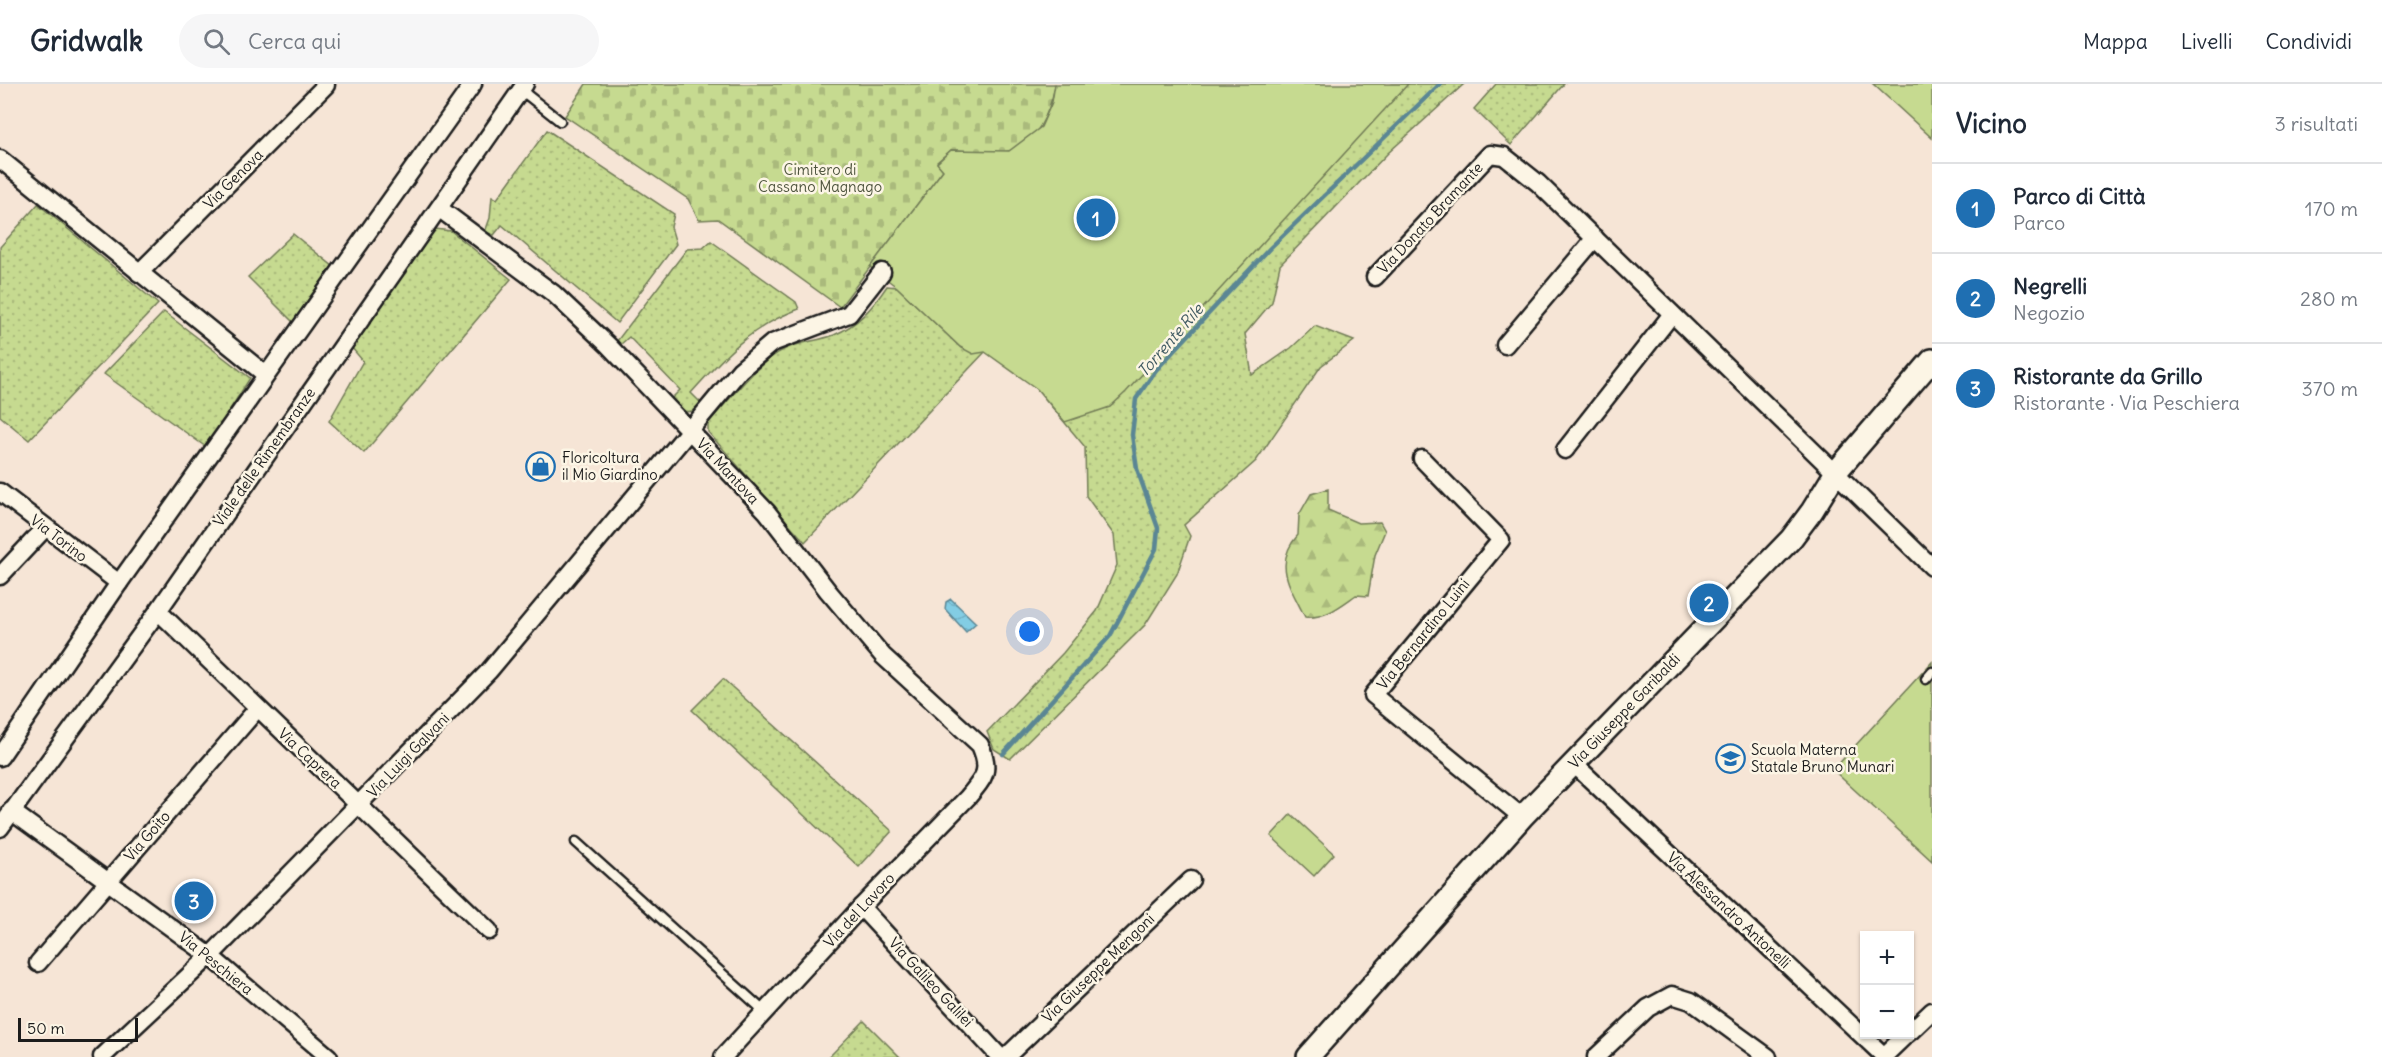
<!DOCTYPE html>
<html lang="it">
<meta charset="utf-8">
<style>
:root{--surface:#fff;--page:#f6f6f7;--text:#1f2937;--muted:#747a83;--line:#e0e1e3;--accent:#1f6fb2}
body{margin:0;font-family:Delius,sans-serif;background:var(--page);color:var(--text)}
.controls{position:absolute;right:18px;bottom:18px;display:grid;overflow:hidden;border-radius:0px;box-shadow:0 2px 4px #0004}
.controls button{width:54px;height:54px;display:grid;place-items:center;padding:0;border:0;border-bottom:2px solid var(--line);background:var(--surface);color:var(--text);font:30px sans-serif}
.scale{position:absolute;left:18px;bottom:15px;width:120px;box-sizing:border-box;padding-left:6px;border:3px solid #1c1c1c;border-top:0;font-size:16px;line-height:21px;white-space:nowrap;color:#1c1c1c;-webkit-text-stroke:4px #fcf5e5;paint-order:stroke}
.you{position:absolute;left:1030px;top:548px;width:21px;height:21px;margin:-15px;border:4px solid #fff;border-radius:50%;background:#1a73e8;box-shadow:0 0 0 9px #1a73e833}
.badge{display:grid;place-items:center;width:39px;height:39px;border-radius:50%;background:var(--accent);color:#fff;font-size:20px;font-weight:700}
.pin{position:absolute;translate:-50% -50%;border:3px solid #fff;box-shadow:0 2px 6px #0006}
.list{margin:0;padding:0;list-style:none}
h2{display:flex;justify-content:space-between;align-items:center;height:78px;margin:0;padding:0 24px;font-size:26px}
h2 small{font-size:20px;font-weight:400;color:var(--muted)}
.list li{display:grid;grid-template-columns:39px 1fr auto;gap:18px;align-items:center;box-sizing:border-box;height:90px;padding:0 24px;border-top:2px solid var(--line)}
.list b{display:block;font-size:22px;white-space:nowrap}
.list p{margin:0;font-size:20px;white-space:nowrap;color:var(--muted)}
.list em{font-size:20px;font-style:normal;color:var(--muted)}
.icon{flex:none;width:33px;height:33px;fill:none;stroke:currentColor;stroke-width:2;stroke-linecap:round;stroke-linejoin:round}
.map{position:relative;flex:none;width:1932px;height:973px;overflow:hidden}
header{display:flex;align-items:center;gap:36px;box-sizing:border-box;height:84px;padding:0 30px;background:var(--surface);border-bottom:2px solid var(--line)}
header strong{font-size:28px}
nav{display:flex;gap:33px;margin-inline-start:auto;font-size:21px}
.search{width:420px;height:54px;background:var(--page);display:flex;align-items:center;gap:15px;box-sizing:border-box;padding:0 21px;border-radius:33px;color:var(--muted);font-size:22px}
main{display:flex}
aside{flex:1;background:var(--surface)}
.map>svg:first-child{display:block}
.grass{fill:url(#grass-dots);stroke:#717b56;stroke-width:1.5}
.forest{fill:url(#forest-firs);stroke:#717b56;stroke-width:1.5}
.cemetery{fill:url(#cemetery-stones);stroke:#717b56;stroke-width:1.5}
.green{fill:#c6da90;stroke:#717b56;stroke-width:1.5}
.water{fill:url(#water-waves);stroke:#5a8694;stroke-width:1.5}
.lines{fill:none;stroke-linecap:round;stroke-linejoin:round}
.stream{stroke:#5a8694;stroke-width:4.5}
.service-casing{stroke:#1c1c1c;stroke-width:13}
.minor-casing{stroke:#1c1c1c;stroke-width:21}
.tertiary-casing{stroke:#1c1c1c;stroke-width:26}
.service{stroke:#fcf5e5;stroke-width:8}
.minor{stroke:#fcf5e5;stroke-width:16}
.tertiary{stroke:#fcf5e5;stroke-width:21}
.labels{text-anchor:middle;dominant-baseline:central;stroke-width:5;stroke-linejoin:round;paint-order:stroke}
.park-label{font-size:15px;fill:#4f553f;stroke:#fcf5e5}
.street-label{font-size:15px;fill:#1c1c1c;stroke:#fcf5e5}
.poi-label{font-size:15px;fill:#1c1c1c;stroke:#fcf5e5;text-anchor:start}
.water-label{font-size:16px;font-style:italic;fill:#405a62;stroke:#fcf5e5}
</style>
<header>
<strong>Gridwalk</strong>
<div class="search"><svg class="icon" aria-label="search" viewBox="0 0 24 24"><circle cx="10" cy="10" r="6"/><path d="M15 15l6 6"/></svg>Cerca qui</div>
<nav><a>Mappa</a><a>Livelli</a><a>Condividi</a></nav>
</header>
<main>
<div class="map">
<svg width="1932" height="973" viewBox="0 0 1932 973">
<defs>
<pattern id="grass-dots" width="8" height="8" patternUnits="userSpaceOnUse" patternTransform="scale(1.5)"><rect width="8" height="8" fill="#c6da90"/><path d="M2 2h.1M6 6h.1" fill="none" stroke="#aaba7c" stroke-width="1.8" stroke-linecap="round"/></pattern>
<pattern id="forest-firs" width="22" height="20" patternUnits="userSpaceOnUse" patternTransform="scale(1.5)"><rect width="22" height="20" fill="#c6da90"/><path d="M5 1l3.5 6h-7zM16 11l3.5 6h-7z" fill="#aaba7c"/></pattern>
<pattern id="cemetery-stones" width="16" height="16" patternUnits="userSpaceOnUse" patternTransform="scale(1.5)"><rect width="16" height="16" fill="#c6da90"/><path d="M2 7V4a2 2 0 0 1 4 0v3zM10 15v-3a2 2 0 0 1 4 0v3z" fill="#aaba7c"/></pattern>
<pattern id="water-waves" width="16" height="10" patternUnits="userSpaceOnUse" patternTransform="scale(1.5)"><rect width="16" height="10" fill="#83cde4"/><path d="M0 5q4-4 8 0t8 0" fill="none" stroke="#71afc3"/></pattern>
</defs>
<rect width="100%" height="100%" fill="#f6e5d6"/>
<filter id="ink" filterUnits="userSpaceOnUse"><feTurbulence type="fractalNoise" baseFrequency=".0167" numOctaves="2"/><feDisplacementMap in="SourceGraphic" scale="12" xChannelSelector="R" yChannelSelector="G"/><feConvolveMatrix kernelMatrix="1 2 1 2 8 2 1 2 1" color-interpolation-filters="sRGB"/></filter>
<g filter="url(#ink)">
<g class="grass">
<path d="M1392,0H1464L1388,69L1280,181L1272,218L1245,250L1252,291L1291,264L1315,242L1354,257L1321,282L1256,377L1184,441L1190,452L1177,490L1145,541L1010,675L994,665L987,648L1063,569L1097,527L1117,481L1114,451L1086,412L1085,363L1037,305Z"/>
<path d="M1496,0H1564L1511,61L1474,25Z"/>
<path d="M547,46L674,130L671,143L676,160L617,239L502,141L494,151L485,148L490,134L492,112L497,115Z"/>
<path d="M38,120L158,220L29,356L0,332V163Z"/>
<path d="M435,145L451,147L511,195L364,369L329,337L363,277L351,263Z"/>
<path d="M293,150L334,183L294,239L248,193Z"/>
<path d="M711,157L796,218L799,225C750,243 725,271 691,309L701,319L692,327L686,328L671,315L680,306L629,253L620,261L617,257L687,165L703,164Z"/>
<path d="M887,202L897,203L960,263L985,268L805,458L708,348V339C729,317 757,278 785,265C800,258 818,257 834,251C858,241 873,223 887,202Z"/>
<path d="M164,228L250,294L206,363L104,290Z"/>
<path d="M723,595L892,747L859,783L692,626Z"/>
<path d="M864,937L900,973H829Z"/>
</g>
<path class="forest" d="M1328,405V426L1358,439L1380,438L1385,447L1375,471L1368,512L1356,511C1340,522 1325,535 1305,533C1291,504 1272,480 1298,451L1299,431L1311,410Z"/>
<path class="cemetery" d="M586,0H1055V2C1050,27 1037,61 1008,67C990,71 969,66 951,66L937,78L943,86L840,223L718,135L699,136L688,115L565,32Z"/>
<g class="green">
<path d="M1055,0H1408L1126,308L1110,323L1065,338L1037,305L985,268L973,270L960,263L897,203L870,183L943,86L937,79L951,66L1009,67L1041,43L1052,18Z"/>
<path d="M1873,0H1932V54Z"/>
<path d="M1932,578V777L1833,686Z"/>
<path d="M1291,730L1334,770L1314,792L1271,752Z"/>
</g>
<path class="water" d="M951,515L976,539L966,548L945,525L946,518Z"/>
<g class="lines">
<path class="stream" d="M1003,670L1110,552L1156,465L1158,444L1137,385L1132,351L1136,315L1156,286L1270,164L1440,0"/>
<defs>
<g id="service">
<path d="M521,6L560,37"/>
<path d="M1926,595L1932,588"/>
<path d="M576,758L765,928"/>
</g>
<g id="minor">
<path d="M0,75L266,291"/>
<path d="M440,125L554,210L608,261L767,428L828,507L883,572L980,661C991,686 985,693 968,713L861,823L723,973"/>
<path d="M139,189L326,1"/>
<path d="M1375,193L1490,70L1504,72L1538,99L1932,483"/>
<path d="M1505,261L1595,154"/>
<path d="M1565,366L1672,230"/>
<path d="M1422,375L1501,456L1373,611L1522,733"/>
<path d="M0,408L119,499"/>
<path d="M0,492L45,444"/>
<path d="M158,527L489,847"/>
<path d="M0,673L119,499L473,0"/>
<path d="M1574,680L1884,972"/>
<path d="M11,727L210,872L329,973"/>
<path d="M0,744L158,527L525,0"/>
<path d="M861,823L1000,973"/>
<path d="M38,879L257,625"/>
<path d="M1910,948L1932,927"/>
<path d="M102,973L210,872L489,587L740,286L772,259L849,230L882,188"/>
<path d="M1006,973L1191,796"/>
<path d="M1596,973L1648,924L1672,911L1691,917L1768,973"/>
<path d="M1883,973L1907,950"/>
</g>
<path id="tertiary" d="M1308,973L1522,733L1791,455L1812,427L1836,388L1932,276"/>
</defs>
<use href="#service" class="service-casing"/>
<use href="#minor" class="minor-casing"/>
<use href="#tertiary" class="tertiary-casing"/>
<use href="#service" class="service"/>
<use href="#minor" class="minor"/>
<use href="#tertiary" class="tertiary"/>
</g>
</g>
<defs>
<symbol id="shop-ring" viewBox="-11 -11 22 22"><circle r="9.5" fill="#fcf5e5" stroke="#1f6fb2" stroke-width="1.5"/><path d="M-5-2.5h2.3a2.7 3.5 0 0 1 5.4 0H5L5.5 6h-11ZM-1.5-2.5h3a1.5 2.3 0 0 0-3 0Z" fill="#1f6fb2"/></symbol>
<symbol id="school-ring" viewBox="-11 -11 22 22"><circle r="9.5" fill="#fcf5e5" stroke="#1f6fb2" stroke-width="1.5"/><path d="M0-5L7-2L0 1L-7-2ZM-4 1L0 2.5L4 1V4Q0 6-4 4Z" fill="#1f6fb2"/></symbol>
</defs>
<g fill-rule="evenodd">
<use href="#shop-ring" x="524" y="366" width="33" height="33"/>
<use href="#school-ring" x="1714" y="658" width="33" height="33"/>
</g>
<g class="labels">
<g class="park-label">
<text x="820" y="85">Cimitero di<tspan x="820" dy="17">Cassano Magnago</tspan></text>
</g>
<g class="street-label">
<text transform="translate(233 95) rotate(-45)">Via Genova</text>
<text transform="translate(1430 134) rotate(-47)">Via Donato Bramante</text>
<text transform="translate(264 373) rotate(-55)">Viale delle Rimembranze</text>
<text transform="translate(728 387) rotate(47)">Via Mantova</text>
<text transform="translate(59 454) rotate(37)">Via Torino</text>
<text transform="translate(1423 550) rotate(-51)">Via Bernardino Luini</text>
<text transform="translate(1624 627) rotate(-46)">Via Giuseppe Garibaldi</text>
<text transform="translate(408 671) rotate(-46)">Via Luigi Galvani</text>
<text transform="translate(310 674) rotate(43)">Via Caprera</text>
<text transform="translate(147 752) rotate(-49)">Via Goito</text>
<text transform="translate(859 826) rotate(-47)">Via del Lavoro</text>
<text transform="translate(1729 826) rotate(43)">Via Alessandro Antonelli</text>
<text transform="translate(216 879) rotate(39)">Via Peschiera</text>
<text transform="translate(1098 884) rotate(-44)">Via Giuseppe Mengoni</text>
<text transform="translate(931 898) rotate(47)">Via Galileo Galilei</text>
</g>
<g class="poi-label">
<text x="562" y="373">Floricoltura<tspan x="562" dy="17">il Mio Giardino</tspan></text>
<text x="1751" y="665">Scuola Materna<tspan x="1751" dy="17">Statale Bruno Munari</tspan></text>
</g>
<g class="water-label">
<text transform="translate(1170 256) rotate(-49)">Torrente Rile</text>
</g>
</g>
</svg>
<div class="controls">
<button>+</button>
<button>−</button>
</div>
<div class="scale">50 m</div>
<div class="you"></div>
<div class="pin badge" style="left:1096px;top:134px">1</div>
<div class="pin badge" style="left:1709px;top:519px">2</div>
<div class="pin badge" style="left:194px;top:817px">3</div>
</div>
<aside>
<h2>Vicino<small>3 risultati</small></h2>
<ul class="list">
<li><span class="badge">1</span><div><b>Parco di Città</b><p>Parco</p></div><em>170 m</em></li>
<li><span class="badge">2</span><div><b>Negrelli</b><p>Negozio</p></div><em>280 m</em></li>
<li><span class="badge">3</span><div><b>Ristorante da Grillo</b><p>Ristorante · Via Peschiera</p></div><em>370 m</em></li>
</ul>
</aside>
</main>
